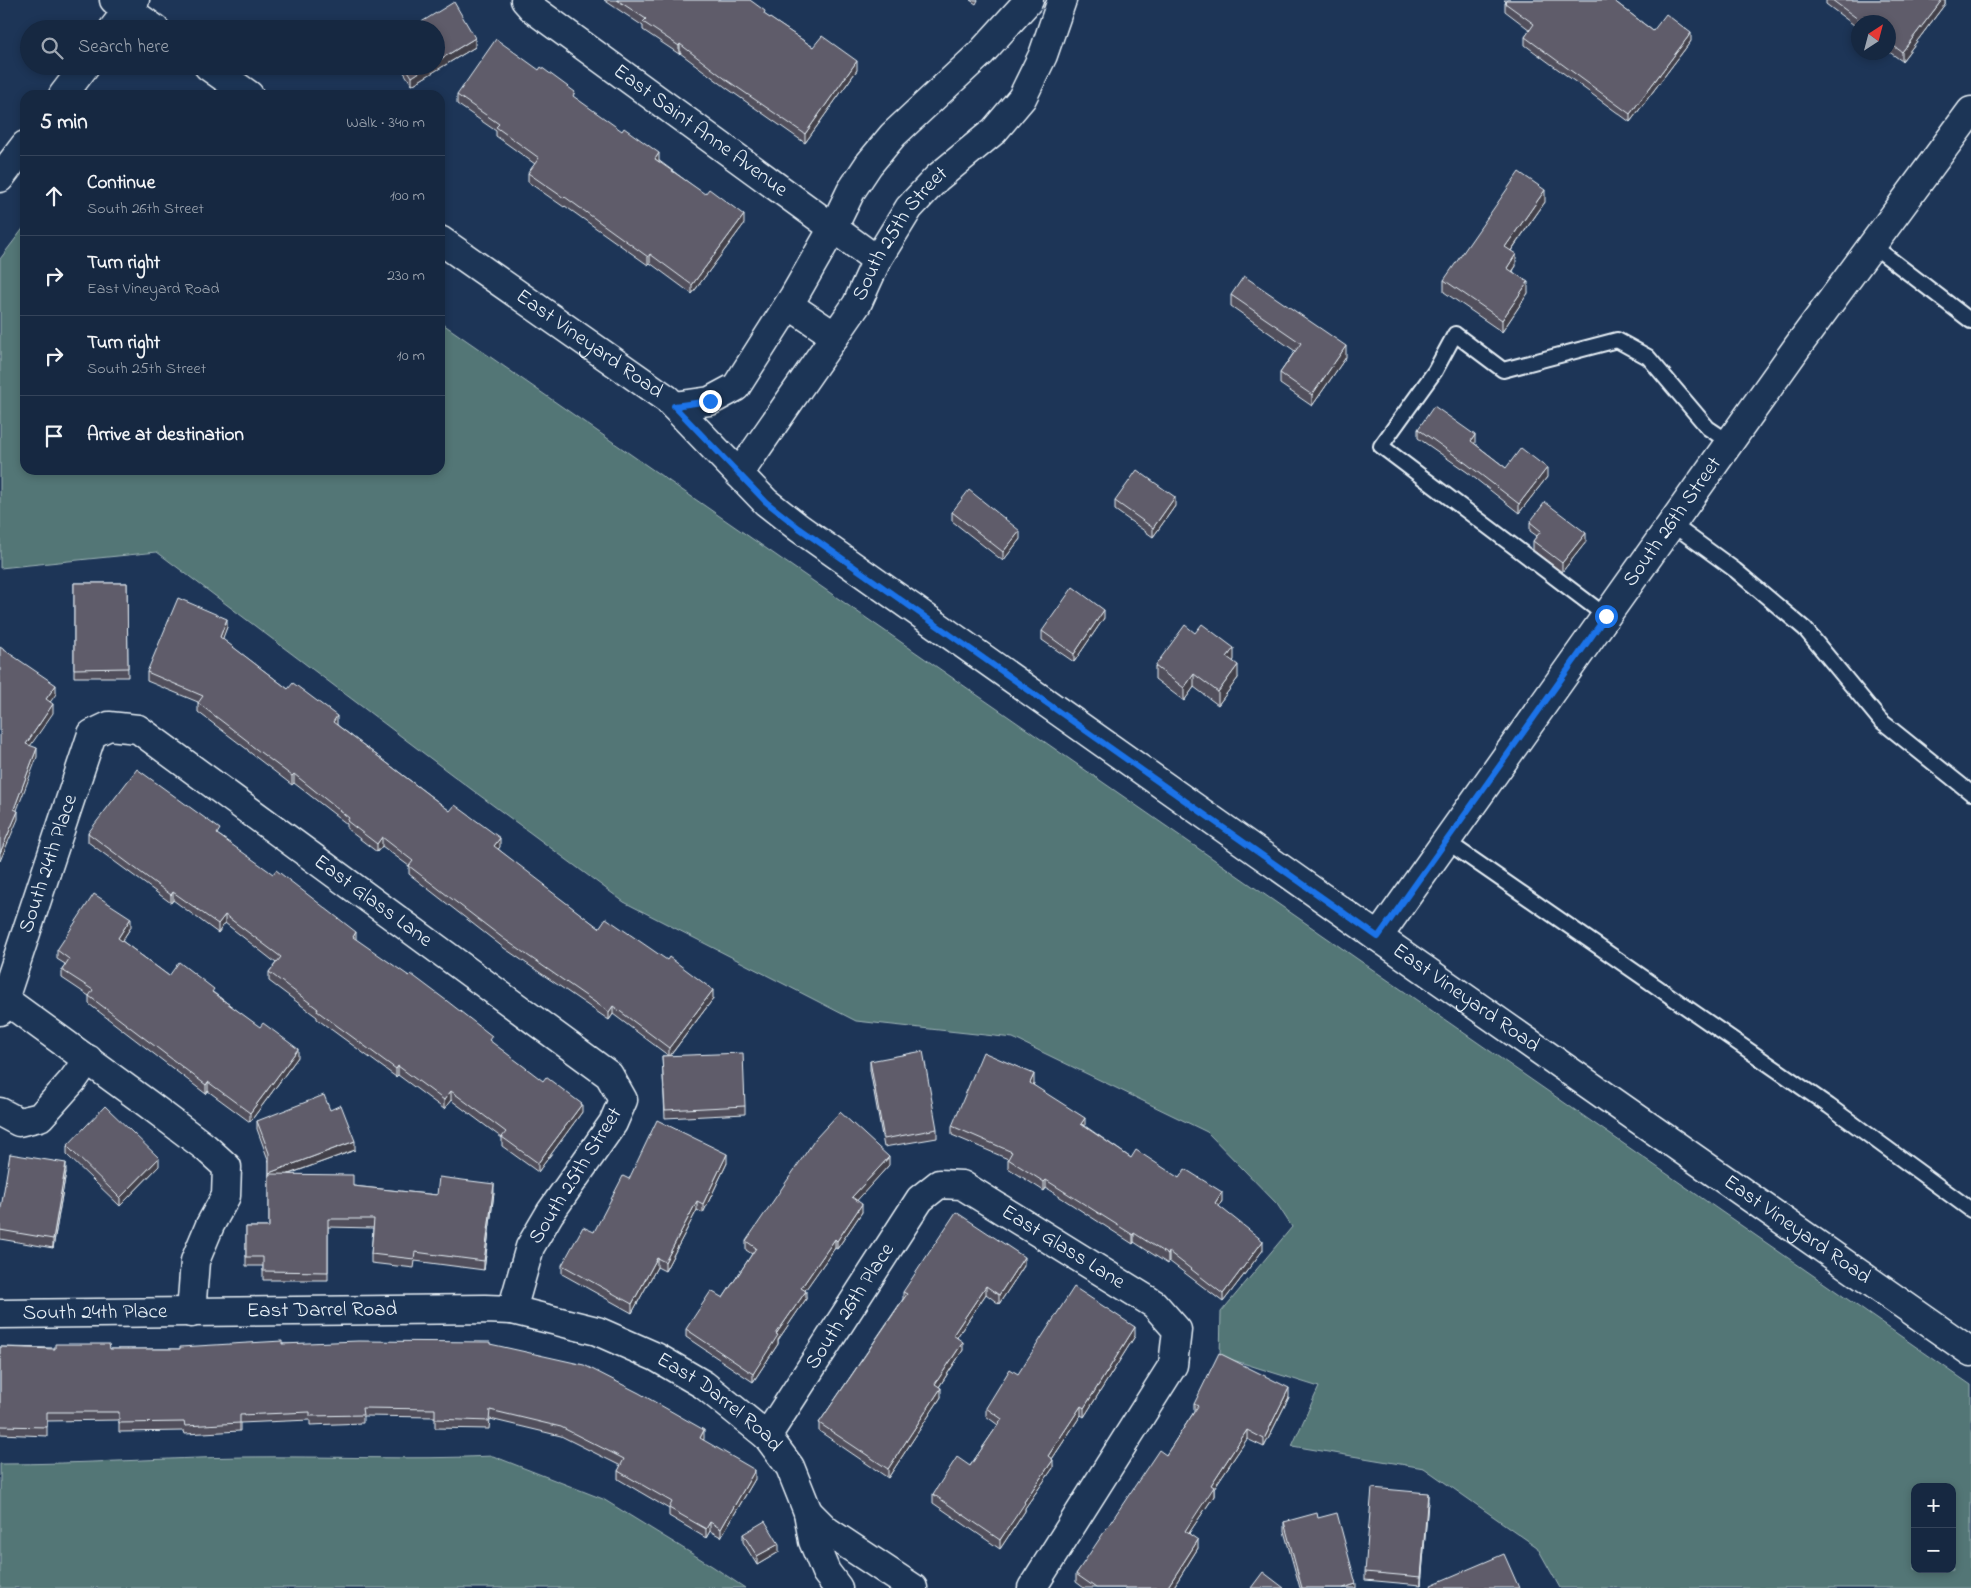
<!DOCTYPE html>
<meta charset="utf-8">
<style>
:root{--surface:#162841;--page:#23344c;--text:#f1f3f6;--muted:#9ea6b1;--line:#35445a}
body{margin:0;font-family:"Indie Flower",sans-serif;background:var(--page);color:var(--text)}
.controls{position:absolute;right:15px;bottom:15px;display:grid;overflow:hidden;border-radius:10px;box-shadow:0 2px 8px #0003}
.controls button{width:45px;height:45px;display:grid;place-items:center;padding:0;border:0;border-bottom:1px solid var(--line);background:var(--surface);color:var(--text);font:25px sans-serif}
.compass{position:absolute;left:1851px;top:15px;width:45px;height:45px;border-radius:50%;background:var(--surface);box-shadow:0 2px 8px #0003;rotate:36deg}
.stop{position:absolute;width:15px;height:15px;margin:-11px;border:4px solid #1a73e8;border-radius:50%;background:#fff}
.stop.end{background:#1a73e8;border-color:#fff;box-shadow:0 1px 5px #0008}
.list{margin:0;padding:0;list-style:none}
h2{display:flex;justify-content:space-between;align-items:center;height:65px;margin:0;padding:0 20px;font-size:21px}
h2 small{font-size:16px;font-weight:400;color:var(--muted)}
.list li{display:grid;grid-template-columns:32px 1fr auto;gap:15px;align-items:center;box-sizing:border-box;height:80px;padding:0 20px;border-top:1px solid var(--line)}
.list b{display:block;font-size:19px;white-space:nowrap}
.list p{margin:0;font-size:16px;white-space:nowrap;color:var(--muted)}
.list em{font-size:16px;font-style:normal;color:var(--muted)}
.icon{flex:none;width:28px;height:28px;fill:none;stroke:currentColor;stroke-width:2;stroke-linecap:round;stroke-linejoin:round}
.map{position:relative;flex:none;width:1971px;height:1588px;overflow:hidden}
.search{position:absolute;background:var(--surface);box-shadow:0 2px 8px #0003;left:20px;top:20px;width:425px;height:55px;display:flex;align-items:center;gap:12px;box-sizing:border-box;padding:0 18px;border-radius:28px;color:var(--muted);font-size:19px}
.panel{position:absolute;background:var(--surface);box-shadow:0 2px 8px #0003;left:20px;top:90px;width:425px;height:385px;border-radius:15px}
.map>svg:first-child{display:block}
.green{fill:#537676;stroke:#9eb4b7;fill-rule:evenodd}
.lines{fill:none;stroke-linecap:round;stroke-linejoin:round}
.service-casing{stroke:#e8f1f8;stroke-width:18}
.minor-casing{stroke:#e8f1f8;stroke-width:31}
.secondary-casing{stroke:#e8f1f8;stroke-width:31}
.service{stroke:#1d3557;stroke-width:14}
.minor{stroke:#1d3557;stroke-width:28}
.secondary{stroke:#1d3557;stroke-width:28}
.wall{fill:#514f5b;stroke:#e8f1f8}
.shaded-wall{fill:#42404a;stroke:#e8f1f8}
.building{fill:#5e5c6a;stroke:#e8f1f8}
.route{stroke:#1a73e8;stroke-width:6}
.labels{text-anchor:middle;dominant-baseline:central;stroke-width:5;stroke-linejoin:round;paint-order:stroke}
.street-label{font-size:21px;fill:#e8f1f8;stroke:#1d3557}
</style>
<div class="map">
<svg width="1971" height="1588" viewBox="0 0 1971 1588">
<rect width="100%" height="100%" fill="#1d3557"/>
<filter id="ink" filterUnits="userSpaceOnUse"><feTurbulence type="fractalNoise" baseFrequency=".02" numOctaves="2"/><feDisplacementMap in="SourceGraphic" scale="10" xChannelSelector="R" yChannelSelector="G"/><feConvolveMatrix kernelMatrix="1 2 1 2 8 2 1 2 1" color-interpolation-filters="sRGB"/></filter>
<g filter="url(#ink)">
<g class="green">
<path d="M25,226V470H440V322L1971,1385V1588H1560L1537,1547L1424,1468L1292,1446L1319,1387L1220,1356L1221,1312L1292,1227L1277,1204L1207,1132L1013,1038L856,1021L624,902L471,789L157,552L0,568V259ZM1915,1487H1952V1569H1915Z"/>
<path d="M493,1456L603,1499L712,1566L745,1588H0V1464C81,1464 162,1458 243,1457C327,1456 410,1460 493,1456Z"/>
</g>
<g class="lines">
<defs>
<g id="service">
<path d="M1872,245L1971,321"/>
<path d="M1672,524L1735,570L1805,629L1880,720L1971,793"/>
<path d="M1606,616L1381,446L1435,371L1455,334L1503,370L1617,340L1648,357L1708,428L1729,442"/>
<path d="M1446,841L1829,1106L1971,1210"/>
</g>
<g id="minor">
<path d="M114,0L155,29"/>
<path id="s1" d="M525,0L533,9L877,260"/>
<path d="M208,66L249,95"/>
<path id="s2" d="M440,240L667,399L766,502L799,528L1378,937L1971,1352"/>
<path d="M789,305L835,336"/>
<path d="M674,406L710,401L736,387L794,296L833,228L851,191L869,164L893,135L981,53L1029,0"/>
<path id="s3" d="M739,474L857,304L877,260L909,208L937,178L994,131L1022,98L1043,55L1062,0"/>
<path id="s4" d="M1378,937L1798,346L1971,111"/>
<path d="M4,999L148,1104L205,1147L227,1167L226,1196L210,1225L195,1261L191,1313"/>
<path id="s5" d="M0,1011L92,734L109,726L138,729L609,1075L623,1100L613,1123L550,1213L530,1247L512,1310"/>
<path d="M0,1112L19,1122L40,1117L73,1080L88,1059"/>
<path id="s6" d="M0,1314L485,1309L512,1310L597,1331L656,1357L704,1385L767,1436L790,1467L808,1512L813,1541L826,1572L838,1588"/>
<path id="s7" d="M767,1436L920,1199L939,1184L962,1185L1154,1304L1177,1330L1173,1365L1032,1588"/>
<path d="M808,1512L827,1531L913,1588"/>
</g>
<g id="secondary">
<path d="M113,29L135,0"/>
<path d="M63,95L85,66"/>
<path d="M0,178L25,145"/>
</g>
</defs>
<use href="#service" class="service-casing"/>
<use href="#minor" class="minor-casing"/>
<use href="#secondary" class="secondary-casing"/>
<use href="#service" class="service"/>
<use href="#minor" class="minor"/>
<use href="#secondary" class="secondary"/>
</g>
<g class="wall">
<path d="M604,0H750L765,15L813,47L857,70L805,143L728,89L680,53L679,54L643,30V26Z"/>
<path d="M970,0H978L976,4Z"/>
<path d="M1504,0H1613L1653,31L1691,41L1630,122L1525,45V37L1530,30L1505,11V3L1506,2Z"/>
<path d="M1826,0H1945V4L1902,61L1888,51V22H1858V28L1826,4Z"/>
<path d="M475,47L412,85L400,66H436Z"/>
<path d="M457,95L575,98L744,224L692,294L650,263L648,265L565,206L564,207L528,182V173L535,164L496,136V131L457,104Z"/>
<path d="M1545,202L1511,251L1516,266L1513,271L1528,293L1502,332L1444,292V280Z"/>
<path d="M1231,295L1346,357L1312,406L1280,384V373L1295,351L1231,306Z"/>
<path d="M1418,429L1475,444L1506,468L1547,477L1519,513L1467,472L1418,438Z"/>
<path d="M1115,501L1175,506L1153,537L1115,510Z"/>
<path d="M952,512L1020,539L1003,561L952,521Z"/>
<path d="M1530,522L1586,542L1562,572L1533,550V541L1537,536L1530,531Z"/>
<path d="M74,583H127L128,677H74Z"/>
<path d="M1104,618L1074,662L1042,640V631Z"/>
<path d="M227,627L222,639L288,689L337,724V725L450,811L500,847L498,849L545,888L599,928L713,999L670,1056L745,1106V1114L665,1118L662,1056H669L613,1014L609,1020L504,948L409,874V866L382,846L377,852L347,829V824L294,783L292,785L248,751V750L198,712V702L147,681V672Z"/>
<path d="M1234,660L1233,661L1238,678L1218,705L1194,687L1184,701L1155,679V666Z"/>
<path d="M88,833L220,836L492,1043L582,1112L538,1172L502,1146V1138L451,1100L444,1109L398,1075L396,1077L317,1019V1017L269,981V972L276,963L225,923L218,933L173,900L171,903L88,842Z"/>
<path d="M131,927L122,941L169,976L214,993L298,1057L250,1122L208,1091L206,1094L89,1004V996L62,978V970L65,964L57,959V950Z"/>
<path d="M870,1061L937,1129V1138L884,1147L870,1070Z"/>
<path d="M1034,1083L1033,1085L1085,1126L1131,1158L1179,1178L1222,1201L1219,1206L1263,1250L1223,1302L1169,1261L1168,1264L1134,1242L1133,1244L1046,1188L1044,1191L1008,1168V1159L952,1135V1126Z"/>
<path d="M330,1110L355,1150L289,1174L353,1186L437,1195L494,1193L484,1270L415,1261L414,1268L371,1263V1254L373,1228L328,1227V1280H263V1266H246V1227H269V1162L257,1129V1121Z"/>
<path d="M67,1146L159,1166L120,1206L67,1155Z"/>
<path d="M727,1163L703,1213L697,1210L665,1271L657,1267L632,1313L562,1274V1265L594,1232L629,1179Z"/>
<path d="M889,1165L857,1200L862,1212L837,1249L835,1248L805,1290L806,1299L778,1340V1344L753,1382L686,1337V1329L723,1298L752,1254L746,1250V1241Z"/>
<path d="M66,1172L53,1248L0,1239V1214Z"/>
<path d="M1024,1266L999,1304L986,1294L957,1337L963,1350L939,1387L941,1397L888,1478L819,1431V1423L903,1299V1292Z"/>
<path d="M1135,1336L1084,1417L1081,1415L1052,1459L1053,1468L1025,1508V1511L1000,1549L933,1503V1494L970,1466L998,1425L986,1416V1408L1018,1374Z"/>
<path d="M282,1344H490L704,1439L703,1440L755,1479L721,1537L710,1531L706,1538L669,1516V1509L618,1479V1471L621,1466L561,1436L490,1419L489,1429L435,1428V1417L363,1416V1423L310,1425V1420L240,1423V1431L185,1434L184,1431L119,1432V1420L47,1421V1436L0,1434V1347L110,1349H180Z"/>
<path d="M1289,1397L1264,1447L1247,1439L1214,1488V1496L1189,1533L1198,1548L1173,1588H1084L1076,1582V1574L1166,1455L1194,1412V1404Z"/>
<path d="M1428,1501L1421,1585L1365,1580V1572Z"/>
<path d="M1318,1518L1356,1588H1300L1284,1531V1522Z"/>
<path d="M743,1534L779,1552L757,1565L743,1542Z"/>
</g>
<g class="shaded-wall">
<path d="M1942,0H1945V4L1902,61V52Z"/>
<path d="M1691,33V41L1630,122V114Z"/>
<path d="M475,38V47L412,85V77L429,66H436V62Z"/>
<path d="M680,44V53L679,54V46Z"/>
<path d="M857,61V70L805,143V134Z"/>
<path d="M659,153V162L655,159Z"/>
<path d="M1545,190V202L1505,259V247Z"/>
<path d="M744,215V224L692,294V285Z"/>
<path d="M650,254V263L648,265V257Z"/>
<path d="M1516,254V266L1507,279V268Z"/>
<path d="M1528,282V293L1502,332V320Z"/>
<path d="M1346,346V357L1312,406V395Z"/>
<path d="M1475,435V443L1471,449V441Z"/>
<path d="M1547,468V477L1519,513V504Z"/>
<path d="M1175,497V506L1153,537V528Z"/>
<path d="M1020,531V539L1003,561V552Z"/>
<path d="M1586,533V542L1562,572V563Z"/>
<path d="M1104,610V618L1074,662V654Z"/>
<path d="M227,619V627L220,646V637Z"/>
<path d="M1234,648V660L1227,670V657Z"/>
<path d="M1238,665V678L1218,705V692Z"/>
<path d="M1194,674V687L1184,701V688Z"/>
<path d="M56,685V694L46,708V699Z"/>
<path d="M53,704V713L26,752V744Z"/>
<path d="M337,716V724L333,731V722Z"/>
<path d="M37,748V757L14,818V809Z"/>
<path d="M294,774V783L292,785V776Z"/>
<path d="M18,811V819L0,861V853Z"/>
<path d="M382,837V846L377,852V844Z"/>
<path d="M500,838V847L494,854V846Z"/>
<path d="M173,892V900L171,903V895Z"/>
<path d="M225,915V923L218,933V924Z"/>
<path d="M131,918V927L118,947V938Z"/>
<path d="M356,932V940L353,937Z"/>
<path d="M713,990V999L669,1057V1048Z"/>
<path d="M613,1006V1014L609,1020V1012Z"/>
<path d="M298,1049V1057L250,1122V1113Z"/>
<path d="M398,1066V1075L396,1077V1069Z"/>
<path d="M1034,1074V1083L1030,1092V1083Z"/>
<path d="M208,1082V1091L206,1094V1085Z"/>
<path d="M451,1091V1100L444,1109V1100Z"/>
<path d="M582,1104V1112L538,1172V1163Z"/>
<path d="M1085,1118V1126L1081,1124Z"/>
<path d="M355,1141V1150L269,1181V1173Z"/>
<path d="M727,1154V1163L703,1213V1204Z"/>
<path d="M889,1157V1165L852,1206V1197Z"/>
<path d="M159,1158V1166L120,1206V1198Z"/>
<path d="M66,1163V1172L53,1248V1239Z"/>
<path d="M1046,1180V1188L1044,1191V1182Z"/>
<path d="M494,1184V1193L484,1270V1261Z"/>
<path d="M1222,1192V1201L1215,1212V1203Z"/>
<path d="M697,1201V1210L665,1271V1262Z"/>
<path d="M862,1204V1212L837,1249V1241Z"/>
<path d="M1134,1233V1242L1133,1244V1235Z"/>
<path d="M835,1239V1248L801,1296V1288Z"/>
<path d="M1263,1241V1250L1223,1302V1294Z"/>
<path d="M1169,1252V1261L1168,1264V1255Z"/>
<path d="M1024,1257V1266L999,1304V1295Z"/>
<path d="M657,1258V1267L632,1313V1304Z"/>
<path d="M986,1286V1294L953,1343V1335Z"/>
<path d="M806,1291V1299L778,1340V1344L753,1382V1374L776,1334Z"/>
<path d="M1135,1327V1336L1084,1417V1408Z"/>
<path d="M963,1342V1350L935,1393V1384Z"/>
<path d="M941,1388V1397L888,1478V1469Z"/>
<path d="M1289,1388V1397L1264,1447V1439Z"/>
<path d="M1081,1406V1415L1048,1465V1456Z"/>
<path d="M704,1430V1439L700,1447V1438Z"/>
<path d="M1247,1430V1439L1214,1488V1496L1185,1539V1531L1211,1485Z"/>
<path d="M1053,1460V1468L1025,1508V1511L1000,1549V1540L1024,1502Z"/>
<path d="M755,1470V1479L721,1537V1529Z"/>
<path d="M1428,1493V1501L1421,1585V1577Z"/>
<path d="M710,1522V1531L706,1538V1529Z"/>
<path d="M1198,1540V1548L1173,1588H1167Z"/>
<path d="M779,1544V1552L757,1565V1556Z"/>
<path d="M1356,1584V1588H1343Z"/>
</g>
<g class="building">
<path d="M617,0H750L765,11L764,14L813,47L822,36L857,61L805,134L728,81L680,44L679,46L643,22L646,19Z"/>
<path d="M1507,0H1613L1653,31L1666,14L1691,33L1630,114L1525,37L1534,24L1505,3Z"/>
<path d="M1832,0H1942L1902,52L1888,42V22H1862Z"/>
<path d="M454,2L475,38L436,62V29H410Z"/>
<path d="M496,39L539,70L541,67L575,92L573,96L622,131L624,128L659,153L655,159L705,194L709,189L744,215L692,285L650,254L648,257L565,197L564,198L528,173L539,158L496,127L499,124L457,95Z"/>
<path d="M405,66H429L412,77Z"/>
<path d="M1519,172L1545,190L1505,247L1516,254L1507,268L1528,282L1502,320L1444,280Z"/>
<path d="M1244,276L1346,346L1312,395L1280,373L1301,343L1231,295Z"/>
<path d="M1434,406L1475,435L1471,441L1506,468L1521,448L1547,468L1519,504L1467,464L1418,429Z"/>
<path d="M1137,470L1175,497L1153,528L1115,501Z"/>
<path d="M969,490L1020,531L1003,552L952,512Z"/>
<path d="M1545,502L1586,533L1562,563L1533,541L1541,531L1530,522Z"/>
<path d="M74,583H127L128,668L74,669Z"/>
<path d="M1073,587L1104,610L1074,654L1042,631Z"/>
<path d="M178,598L227,619L220,637L288,689L293,683L337,716L333,722L450,811L455,805L500,838L494,846L545,885L544,886L599,928L606,918L667,960L669,957L713,990L669,1048L613,1006L609,1012L504,939L409,866L413,861L382,837L377,844L347,821L349,818L294,774L292,776L248,743L249,742L198,703L203,696L147,672Z"/>
<path d="M1202,624L1234,648L1227,657L1238,665L1218,692L1194,674L1184,688L1155,666L1185,625L1195,633Z"/>
<path d="M0,647L56,685L46,699L53,704L26,744L37,748L14,809L18,811L0,853Z"/>
<path d="M137,769L220,829L217,834L273,874L276,870L356,932L353,937L409,976L411,974L447,1001L492,1036L489,1040L543,1081L546,1077L582,1104L538,1163L502,1137L506,1132L451,1091L444,1100L398,1066L396,1069L317,1011L318,1009L269,972L281,957L225,915L218,924L173,892L171,895L88,833Z"/>
<path d="M94,894L131,918L118,938L169,976L179,962L214,989L212,992L260,1027L263,1023L298,1049L250,1113L208,1082L206,1085L89,996L93,990L62,970L69,959L57,950Z"/>
<path d="M923,1051L937,1129L884,1139L870,1061Z"/>
<path d="M983,1052L1034,1074L1030,1083L1085,1118L1081,1124L1131,1158L1136,1150L1179,1178L1185,1169L1222,1192L1215,1203L1263,1241L1223,1294L1169,1252L1168,1255L1134,1233L1133,1235L1046,1180L1044,1182L1008,1159L1012,1152L952,1126Z"/>
<path d="M743,1053L745,1106L665,1110L662,1056Z"/>
<path d="M324,1095L330,1110L341,1105L355,1141L269,1173V1153L257,1121Z"/>
<path d="M105,1106L159,1158L120,1198L67,1146Z"/>
<path d="M840,1112L889,1157L852,1197L862,1204L837,1241L835,1239L801,1288L806,1291L776,1334L778,1335L753,1374L686,1329L711,1291L723,1298L756,1248L746,1241L816,1138Z"/>
<path d="M657,1120L727,1154L703,1204L697,1201L665,1262L657,1258L632,1304L562,1265L583,1227L594,1232L623,1176L629,1179Z"/>
<path d="M10,1154L66,1163L53,1239L0,1230V1214Z"/>
<path d="M269,1174L353,1175V1186L437,1195L439,1177L494,1184L484,1261L415,1252L414,1259L371,1254L374,1219H328V1272L263,1271V1257H246V1227H269Z"/>
<path d="M956,1212L1024,1257L999,1295L986,1286L953,1335L963,1342L935,1384L941,1388L888,1469L819,1423L907,1294L903,1292Z"/>
<path d="M1074,1287L1135,1327L1084,1408L1081,1406L1048,1456L1053,1460L1024,1502L1025,1503L1000,1540L933,1494L957,1457L970,1466L1002,1419L986,1408L1010,1369L1018,1374Z"/>
<path d="M282,1341V1344L358,1341L490,1342V1344L584,1365L639,1393L704,1430L700,1438L755,1470L721,1529L710,1522L706,1529L669,1508L672,1502L618,1471L624,1459L561,1427L490,1410L489,1421L435,1419V1409L362,1408L363,1415L310,1416V1412L240,1415V1423L185,1426L184,1422L119,1423V1412H47V1427L0,1426V1347L55,1349V1344H109L110,1349H180V1347Z"/>
<path d="M1219,1353L1289,1388L1264,1439L1247,1430L1211,1485L1214,1487L1185,1531L1198,1540L1167,1588H1096L1076,1574L1159,1450L1166,1455L1198,1406L1194,1404Z"/>
<path d="M1372,1488L1428,1493L1421,1577L1365,1572Z"/>
<path d="M1317,1513L1318,1518L1337,1513L1356,1584L1343,1588H1302L1284,1522Z"/>
<path d="M765,1521L779,1544L757,1556L743,1534Z"/>
<path d="M1504,1554L1519,1588H1432L1431,1585Z"/>
<path d="M1263,1572L1284,1588H1251Z"/>
</g>
</g>
<g class="lines" filter="url(#ink)">
<path class="route" d="M710,401L674,406L766,502L799,528L1378,937L1606,616"/>
</g>
<g class="labels">
<g class="street-label">
<text stroke="none"><textPath href="#s1" startOffset="219">East Saint Anne Avenue</textPath></text>
<text stroke="none"><textPath href="#s3" startOffset="290">South 25th Street</textPath></text>
<text stroke="none"><textPath href="#s2" startOffset="182">East Vineyard Road</textPath></text>
<text stroke="none"><textPath href="#s4" startOffset="509">South 26th Street</textPath></text>
<text stroke="none"><textPath href="#s5" startOffset="155">South 24th Place</textPath></text>
<text stroke="none"><textPath href="#s5" startOffset="631">East Glass Lane</textPath></text>
<text stroke="none"><textPath href="#s2" startOffset="1278">East Vineyard Road</textPath></text>
<text transform="translate(576 1176) rotate(-58)">South 25th Street</text>
<text stroke="none"><textPath href="#s2" startOffset="1682">East Vineyard Road</textPath></text>
<text stroke="none"><textPath href="#s7" startOffset="448">East Glass Lane</textPath></text>
<text stroke="none"><textPath href="#s7" startOffset="154">South 26th Place</textPath></text>
<text stroke="none"><textPath href="#s6" startOffset="322">East Darrel Road</textPath></text>
<text stroke="none"><textPath href="#s6" startOffset="95">South 24th Place</textPath></text>
<text stroke="none"><textPath href="#s6" startOffset="742">East Darrel Road</textPath></text>
</g>
</g>
</svg>
<div class="controls">
<button>+</button>
<button>−</button>
</div>
<svg class="compass" viewBox="-18 -18 36 36"><path d="M0-13l5 13h-10z" fill="#e53935"/><path d="M0 13l5-13h-10z" fill="#9ea6b1"/></svg>
<div class="stop" style="left:1606px;top:616px"></div>
<div class="stop end" style="left:710px;top:401px"></div>
<div class="search"><svg class="icon" aria-label="search" viewBox="0 0 24 24"><circle cx="10" cy="10" r="6"/><path d="M15 15l6 6"/></svg>Search here</div>
<section class="panel">
<h2>5 min<small>Walk · 340 m</small></h2>
<ul class="list">
<li><svg class="icon" aria-label="ahead" viewBox="0 0 24 24"><path d="M12 20V5M6 11l6-6 6 6"/></svg><div><b>Continue</b><p>South 26th Street</p></div><em>100 m</em></li>
<li><svg class="icon" aria-label="right" viewBox="0 0 24 24"><path d="M7 20v-9h11M14 6l5 5-5 5"/></svg><div><b>Turn right</b><p>East Vineyard Road</p></div><em>230 m</em></li>
<li><svg class="icon" aria-label="right" viewBox="0 0 24 24"><path d="M7 20v-9h11M14 6l5 5-5 5"/></svg><div><b>Turn right</b><p>South 25th Street</p></div><em>10 m</em></li>
<li><svg class="icon" aria-label="arrive" viewBox="0 0 24 24"><path d="M6 21V4h12l-3 4 3 4H6"/></svg><div><b>Arrive at destination</b></div></li>
</ul>
</section>
</div>
